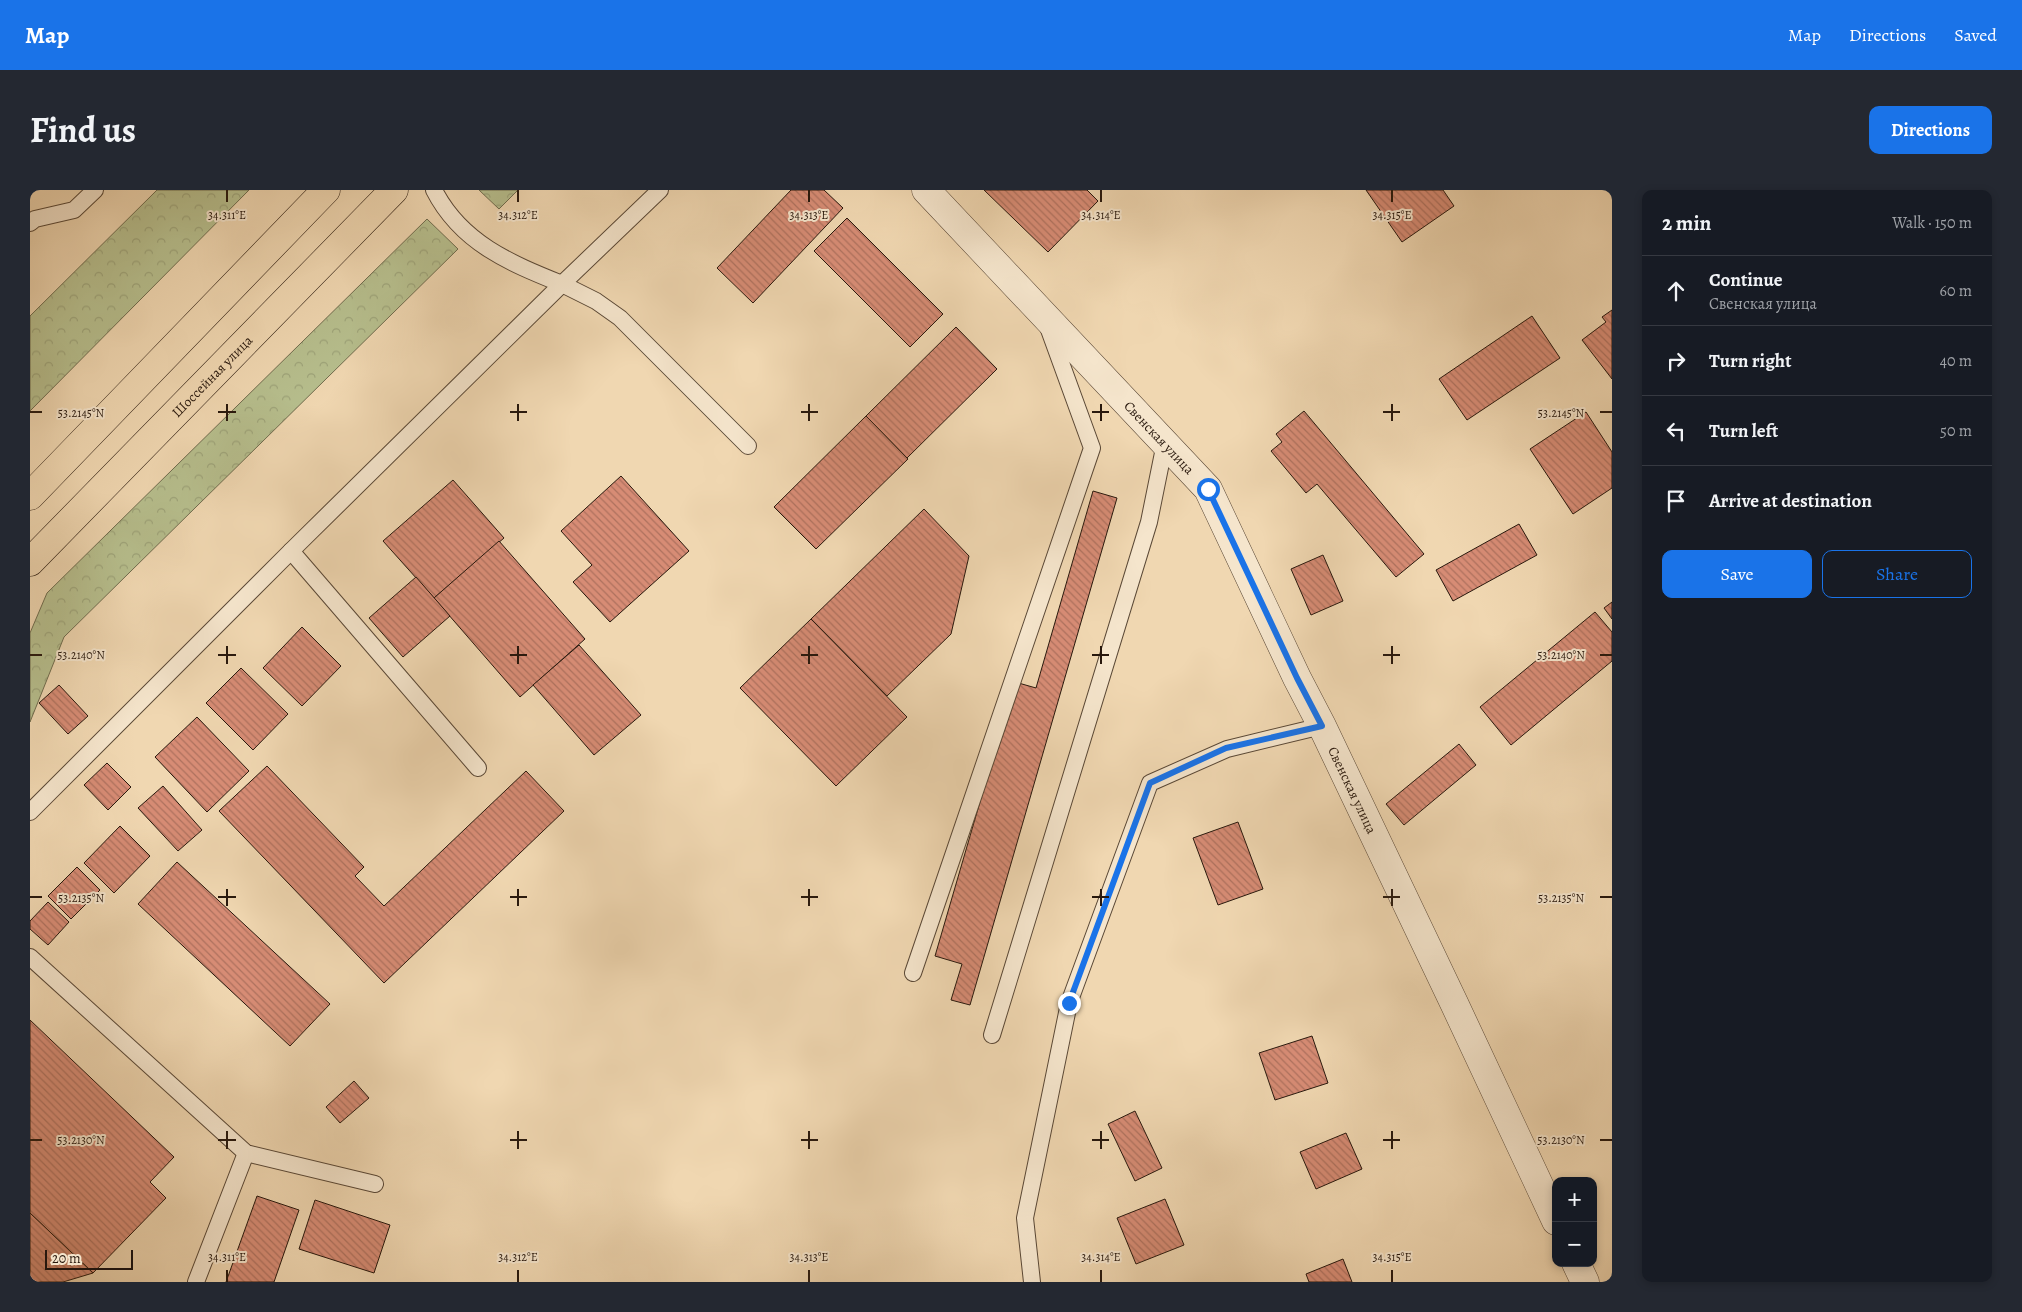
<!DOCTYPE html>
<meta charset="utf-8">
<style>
:root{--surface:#171b24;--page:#242831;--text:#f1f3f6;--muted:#9ea1a6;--line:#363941;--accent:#1a73e8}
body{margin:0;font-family:Alegreya,serif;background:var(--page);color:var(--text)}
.controls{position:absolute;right:15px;bottom:15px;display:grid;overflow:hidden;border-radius:10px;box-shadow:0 2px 8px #0003}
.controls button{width:45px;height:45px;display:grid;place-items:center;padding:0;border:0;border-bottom:1px solid var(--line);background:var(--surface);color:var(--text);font:25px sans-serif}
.scale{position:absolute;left:15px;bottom:12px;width:88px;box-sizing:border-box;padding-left:5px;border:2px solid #28180d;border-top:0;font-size:14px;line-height:18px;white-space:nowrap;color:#28180d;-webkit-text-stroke:4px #f5e5cc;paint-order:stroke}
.stop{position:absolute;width:15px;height:15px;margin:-11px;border:4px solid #1a73e8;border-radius:50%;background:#fff}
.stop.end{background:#1a73e8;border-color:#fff;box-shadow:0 1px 5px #0008}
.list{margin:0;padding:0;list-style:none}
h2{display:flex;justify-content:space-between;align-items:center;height:65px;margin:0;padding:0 20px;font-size:21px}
h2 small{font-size:16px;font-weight:400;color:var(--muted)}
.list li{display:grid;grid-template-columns:32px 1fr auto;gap:15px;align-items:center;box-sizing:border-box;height:70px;padding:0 20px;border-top:1px solid var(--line)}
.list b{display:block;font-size:19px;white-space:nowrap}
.list p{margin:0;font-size:16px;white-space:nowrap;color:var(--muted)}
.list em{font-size:16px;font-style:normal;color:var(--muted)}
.actions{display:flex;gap:10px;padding:15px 20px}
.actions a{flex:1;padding:11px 0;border:1px solid var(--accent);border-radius:10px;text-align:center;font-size:18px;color:var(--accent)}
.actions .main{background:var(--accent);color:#fff}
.icon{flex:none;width:28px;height:28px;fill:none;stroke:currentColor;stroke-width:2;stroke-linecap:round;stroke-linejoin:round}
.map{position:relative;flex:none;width:1582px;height:1092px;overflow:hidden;border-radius:10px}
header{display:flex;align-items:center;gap:30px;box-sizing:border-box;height:70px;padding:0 25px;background:var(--accent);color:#fff}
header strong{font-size:24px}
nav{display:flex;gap:28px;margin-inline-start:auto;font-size:18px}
.intro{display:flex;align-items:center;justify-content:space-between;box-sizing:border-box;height:120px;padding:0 30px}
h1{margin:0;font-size:35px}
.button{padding:12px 22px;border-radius:10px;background:var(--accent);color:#fff;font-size:18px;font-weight:700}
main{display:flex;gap:30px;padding:0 30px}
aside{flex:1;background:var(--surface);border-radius:10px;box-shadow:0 2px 8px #0003}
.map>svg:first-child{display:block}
.forest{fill:url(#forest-crowns);stroke:#706c4e}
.building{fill:url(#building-back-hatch);stroke:#28180d}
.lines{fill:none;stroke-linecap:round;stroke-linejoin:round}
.service-casing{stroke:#5a4836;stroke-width:18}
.minor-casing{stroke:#5a4836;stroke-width:29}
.primary-casing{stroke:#28180d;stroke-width:29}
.service{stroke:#f5e5cc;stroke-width:16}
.minor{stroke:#f5e5cc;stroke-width:28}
.primary{stroke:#f0d7b1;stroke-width:28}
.route{stroke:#1a73e8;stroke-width:6}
.ticks{fill:none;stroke:#28180d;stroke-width:2}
.labels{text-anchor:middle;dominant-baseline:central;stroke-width:4;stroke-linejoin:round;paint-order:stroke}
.street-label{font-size:14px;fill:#28180d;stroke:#f5e5cc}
.ticks-label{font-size:12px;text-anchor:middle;fill:#28180d;stroke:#f5e5cc;stroke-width:4;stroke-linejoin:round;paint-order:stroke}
</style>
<header>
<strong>Map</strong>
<nav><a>Map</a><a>Directions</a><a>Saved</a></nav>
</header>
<div class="intro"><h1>Find us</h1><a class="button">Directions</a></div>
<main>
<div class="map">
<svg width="1582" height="1092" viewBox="0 0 1582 1092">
<defs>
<pattern id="forest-crowns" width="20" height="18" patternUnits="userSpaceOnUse" patternTransform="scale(1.25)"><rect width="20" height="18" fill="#b7bf8e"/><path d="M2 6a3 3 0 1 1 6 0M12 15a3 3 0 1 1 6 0" fill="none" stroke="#9da379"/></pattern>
<pattern id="building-back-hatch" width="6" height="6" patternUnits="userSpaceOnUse" patternTransform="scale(1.25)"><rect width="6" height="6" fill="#d78c75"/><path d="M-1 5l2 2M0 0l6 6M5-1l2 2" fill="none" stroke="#ae715e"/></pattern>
</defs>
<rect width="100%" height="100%" fill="#f0d7b1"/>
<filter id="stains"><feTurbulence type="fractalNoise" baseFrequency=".004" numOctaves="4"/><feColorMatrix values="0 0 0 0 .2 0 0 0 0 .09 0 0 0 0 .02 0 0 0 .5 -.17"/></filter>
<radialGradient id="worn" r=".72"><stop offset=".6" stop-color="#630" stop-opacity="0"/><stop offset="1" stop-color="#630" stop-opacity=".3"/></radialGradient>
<g class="forest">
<path d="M127,0H219L0,221V126Z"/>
<path d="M449,0H488L469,19Z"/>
<path d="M397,29L428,59L34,447L0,532V443L17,403Z"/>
</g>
<g class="building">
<path d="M761,0H794L813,18L723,113L687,78Z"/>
<path d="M954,0H1057L1068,11L1018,62Z"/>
<path d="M1336,0H1413L1424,16L1372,52Z"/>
<path d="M817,28L913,124L880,157L784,61Z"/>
<path d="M1582,120V189L1552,150L1576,132L1572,127Z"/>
<path d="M1502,126L1530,168L1437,230L1409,189Z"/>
<path d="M926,137L967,179L877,268L836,226Z"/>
<path d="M1274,221L1394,364L1366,387L1287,294L1276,303L1241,261L1252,252L1246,244Z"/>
<path d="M1556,222L1582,262V298L1543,324L1500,259Z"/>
<path d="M836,226L878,269L786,359L744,317Z"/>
<path d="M591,286L659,361L580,432L543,392L562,375L531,341Z"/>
<path d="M423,290L474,348L404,408L353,351Z"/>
<path d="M1063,301L1087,308L940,815L921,810L932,774L905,766L985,492L1006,498Z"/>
<path d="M894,319L939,366L921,444L857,506L781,429Z"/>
<path d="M1489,334L1507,365L1423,411L1406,380Z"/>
<path d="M469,351L555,449L490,507L404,408Z"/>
<path d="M1293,365L1313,411L1281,425L1261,379Z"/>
<path d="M386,387L420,426L373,467L339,428Z"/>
<path d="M1582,412V429L1574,418Z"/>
<path d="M1565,422L1582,442V471L1481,555L1450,517Z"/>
<path d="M781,429L877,527L806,596L710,498Z"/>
<path d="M272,437L311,476L272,516L233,478Z"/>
<path d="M549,455L611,525L564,565L503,495Z"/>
<path d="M211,478L258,524L223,560L176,513Z"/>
<path d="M29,495L58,526L38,544L9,513Z"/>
<path d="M167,527L219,581L177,622L125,567Z"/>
<path d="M1429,554L1446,575L1374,635L1356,614Z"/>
<path d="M77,573L101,597L78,620L54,595Z"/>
<path d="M237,576L334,677L325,686L354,716L496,581L534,621L354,793L189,621Z"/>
<path d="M133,596L172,640L148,661L108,618Z"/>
<path d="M1208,632L1233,699L1188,715L1163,648Z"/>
<path d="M90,636L120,666L84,703L54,673Z"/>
<path d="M147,672L300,814L260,856L108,714Z"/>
<path d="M47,677L70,700L41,729L18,706Z"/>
<path d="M18,712L39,732L18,755L0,739V731Z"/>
<path d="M0,830L144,967L120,992L136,1008L63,1083L0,1023Z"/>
<path d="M1282,846L1298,893L1245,910L1229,863Z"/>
<path d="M324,891L339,908L310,933L296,917Z"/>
<path d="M1105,921L1132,978L1105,991L1078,934Z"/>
<path d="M1316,943L1332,979L1286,999L1270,962Z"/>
<path d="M227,1006L269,1020L244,1092H196Z"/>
<path d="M1135,1009L1154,1055L1106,1074L1087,1028Z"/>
<path d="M285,1010L360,1035L344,1083L269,1059Z"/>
<path d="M0,1023L63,1083L33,1092H0Z"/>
<path d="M1313,1069L1322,1092H1279L1276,1084Z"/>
</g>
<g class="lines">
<defs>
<g id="service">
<path d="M630,0L532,94L566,111L590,128L718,256"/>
<path d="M0,33L5,29L44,20L65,0"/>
<path d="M261,361L448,578"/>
<path d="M0,622L261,361L532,94C480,73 431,53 404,0"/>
<path d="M0,767L216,963L345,994"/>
<path d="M883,783L1062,258L1018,137"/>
<path d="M962,845L1119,332L1135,253"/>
<path d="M166,1092L216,963"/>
<path d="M1002,1092L995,1028L1039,813L1120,593L1197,559L1292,536"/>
</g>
<g id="minor">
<path id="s1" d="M896,0L1178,299L1267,488L1292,536L1424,813L1526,1031"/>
<path d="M1546,1073L1555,1092"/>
</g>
<g id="primary">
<path d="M0,306L296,0"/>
<path id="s2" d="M0,372L364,0"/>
</g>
</defs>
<use href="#service" class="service-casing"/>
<use href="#minor" class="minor-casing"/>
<use href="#primary" class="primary-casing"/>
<use href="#service" class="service"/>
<use href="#minor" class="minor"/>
<use href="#primary" class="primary"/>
</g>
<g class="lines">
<path class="route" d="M1039,813L1120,593L1196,558L1292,536L1267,488L1178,299"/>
</g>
<path class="ticks" d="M197,0V12M488,0V12M779,0V12M1071,0V12M1362,0V12M197,214V231M488,214V231M779,214V231M1071,214V231M1362,214V231M0,222H12M188,222H206M480,222H497M771,222H788M1062,222H1079M1353,222H1370M1570,222H1582M197,456V474M488,456V474M779,456V474M1071,456V474M1362,456V474M0,465H12M188,465H206M480,465H497M771,465H788M1062,465H1079M1353,465H1370M1570,465H1582M197,699V716M488,699V716M779,699V716M1071,699V716M1362,699V716M0,707H12M188,707H206M480,707H497M771,707H788M1062,707H1079M1353,707H1370M1570,707H1582M197,941V959M488,941V959M779,941V959M1071,941V959M1362,941V959M0,950H12M188,950H206M480,950H497M771,950H788M1062,950H1079M1353,950H1370M1570,950H1582M197,1080V1092M488,1080V1092M779,1080V1092M1071,1080V1092M1362,1080V1092"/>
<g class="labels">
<g class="street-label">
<text stroke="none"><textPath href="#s2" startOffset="260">Шоссейная улица</textPath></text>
<text stroke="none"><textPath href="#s1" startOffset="340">Свенская улица</textPath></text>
<text stroke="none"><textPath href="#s1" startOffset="745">Свенская улица</textPath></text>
</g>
</g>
<g class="ticks-label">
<text x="197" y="29">34.311°E</text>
<text x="488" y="29">34.312°E</text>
<text x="779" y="29">34.313°E</text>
<text x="1071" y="29">34.314°E</text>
<text x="1362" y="29">34.315°E</text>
<text x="51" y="227">53.2145°N</text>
<text x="1531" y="227">53.2145°N</text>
<text x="51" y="469">53.2140°N</text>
<text x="1531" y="469">53.2140°N</text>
<text x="51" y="712">53.2135°N</text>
<text x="1531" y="712">53.2135°N</text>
<text x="51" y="954">53.2130°N</text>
<text x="1531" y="954">53.2130°N</text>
<text x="197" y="1071">34.311°E</text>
<text x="488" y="1071">34.312°E</text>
<text x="779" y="1071">34.313°E</text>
<text x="1071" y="1071">34.314°E</text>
<text x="1362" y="1071">34.315°E</text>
</g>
<rect width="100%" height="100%" filter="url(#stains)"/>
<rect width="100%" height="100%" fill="url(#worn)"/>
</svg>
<div class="controls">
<button>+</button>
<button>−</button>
</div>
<div class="scale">20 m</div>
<div class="stop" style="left:1178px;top:299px"></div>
<div class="stop end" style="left:1039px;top:813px"></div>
</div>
<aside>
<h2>2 min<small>Walk · 150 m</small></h2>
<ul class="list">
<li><svg class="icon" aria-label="ahead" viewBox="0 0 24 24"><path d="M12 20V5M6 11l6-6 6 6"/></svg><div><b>Continue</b><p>Свенская улица</p></div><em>60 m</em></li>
<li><svg class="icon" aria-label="right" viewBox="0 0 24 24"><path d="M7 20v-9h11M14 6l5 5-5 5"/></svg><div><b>Turn right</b></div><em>40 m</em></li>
<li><svg class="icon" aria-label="left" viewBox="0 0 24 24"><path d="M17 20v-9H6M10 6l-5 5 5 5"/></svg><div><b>Turn left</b></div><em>50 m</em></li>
<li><svg class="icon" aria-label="arrive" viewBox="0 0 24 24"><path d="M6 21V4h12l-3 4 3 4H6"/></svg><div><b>Arrive at destination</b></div></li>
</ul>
<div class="actions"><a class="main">Save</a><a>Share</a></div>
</aside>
</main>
